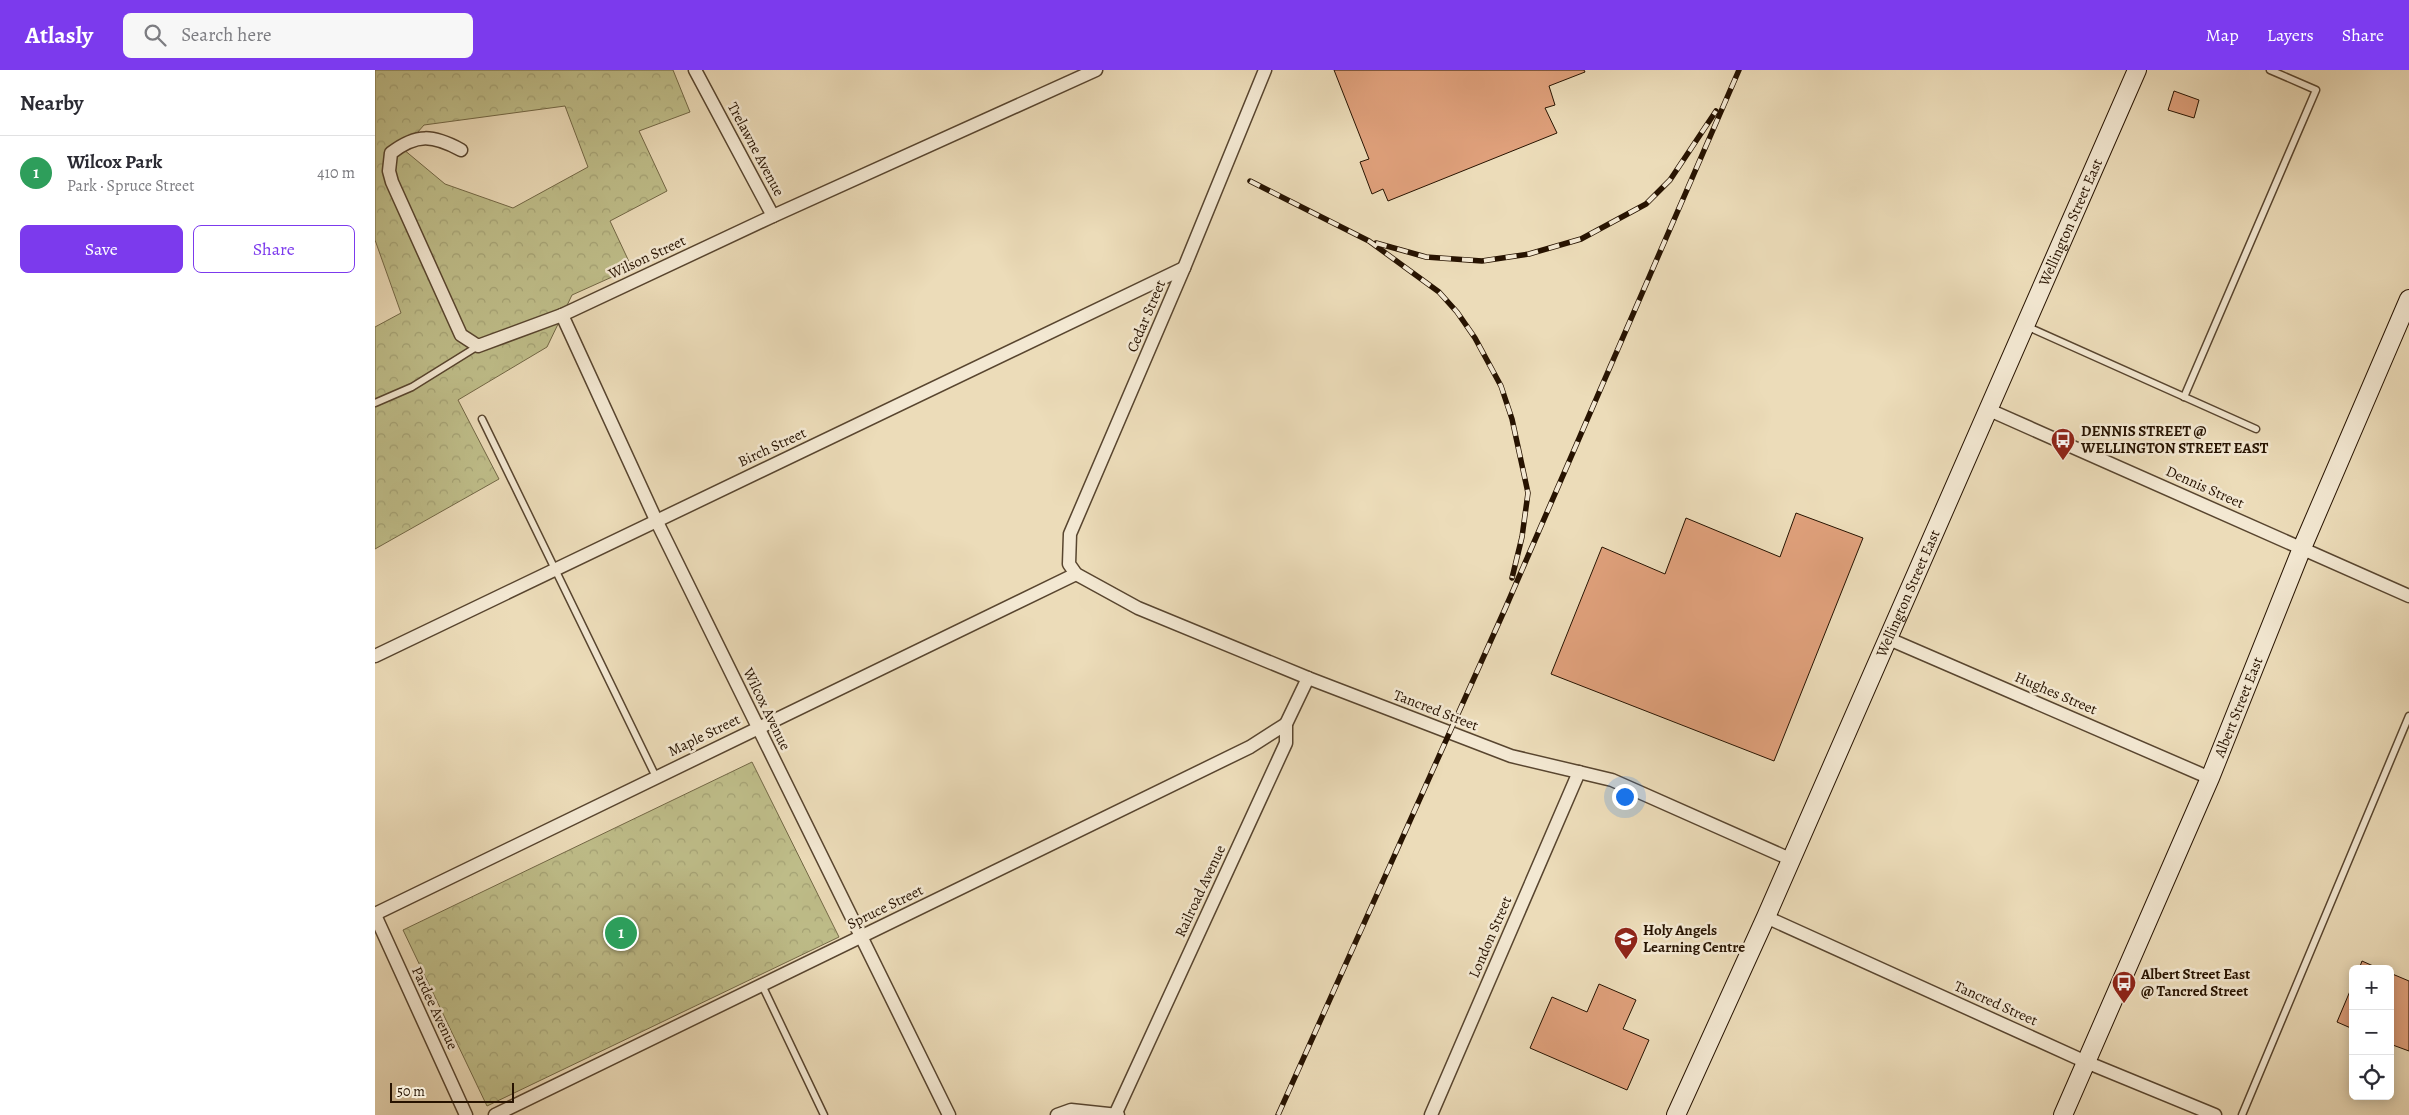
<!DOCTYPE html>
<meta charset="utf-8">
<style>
:root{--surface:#fff;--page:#f7f7f7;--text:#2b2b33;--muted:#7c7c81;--line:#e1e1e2;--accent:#7c3aed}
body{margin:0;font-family:Alegreya,serif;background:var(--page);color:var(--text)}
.controls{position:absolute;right:15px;bottom:15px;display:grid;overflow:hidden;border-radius:8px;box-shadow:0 2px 12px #0003}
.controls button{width:45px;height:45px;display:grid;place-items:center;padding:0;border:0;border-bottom:1px solid var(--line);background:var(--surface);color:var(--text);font:25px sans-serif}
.scale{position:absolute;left:15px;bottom:12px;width:124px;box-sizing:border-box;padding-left:5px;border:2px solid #271301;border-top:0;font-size:14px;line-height:18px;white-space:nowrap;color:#271301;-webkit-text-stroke:4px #f3e8d2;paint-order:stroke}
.you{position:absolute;left:1249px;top:726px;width:18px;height:18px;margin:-12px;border:4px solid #fff;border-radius:50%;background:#1a73e8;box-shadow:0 0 0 8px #1a73e833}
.badge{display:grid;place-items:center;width:32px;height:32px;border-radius:50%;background:var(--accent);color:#fff;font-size:16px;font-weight:700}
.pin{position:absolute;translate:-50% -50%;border:2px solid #fff;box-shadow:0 1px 5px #0006}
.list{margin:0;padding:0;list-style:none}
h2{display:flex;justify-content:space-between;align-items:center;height:65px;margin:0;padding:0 20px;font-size:21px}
h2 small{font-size:16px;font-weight:400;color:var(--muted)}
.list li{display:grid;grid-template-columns:32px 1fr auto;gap:15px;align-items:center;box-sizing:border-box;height:75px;padding:0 20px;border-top:1px solid var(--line)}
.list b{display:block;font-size:19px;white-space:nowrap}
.list p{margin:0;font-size:16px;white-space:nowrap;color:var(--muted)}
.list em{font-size:16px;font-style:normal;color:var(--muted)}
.actions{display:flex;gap:10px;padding:15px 20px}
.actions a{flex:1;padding:11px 0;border:1px solid var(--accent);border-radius:8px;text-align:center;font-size:18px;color:var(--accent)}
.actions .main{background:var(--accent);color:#fff}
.icon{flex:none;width:28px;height:28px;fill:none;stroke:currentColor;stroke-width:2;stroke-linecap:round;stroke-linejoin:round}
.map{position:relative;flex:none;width:2034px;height:1045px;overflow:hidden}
header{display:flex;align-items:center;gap:30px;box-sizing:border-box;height:70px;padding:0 25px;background:var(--accent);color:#fff}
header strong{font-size:24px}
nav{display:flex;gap:28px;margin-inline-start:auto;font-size:18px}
.search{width:350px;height:45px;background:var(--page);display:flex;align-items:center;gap:12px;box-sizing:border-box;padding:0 18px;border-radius:8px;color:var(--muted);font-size:19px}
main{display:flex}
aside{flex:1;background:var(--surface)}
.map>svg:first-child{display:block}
.forest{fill:url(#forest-crowns);stroke:#736846;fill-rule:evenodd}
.building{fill:#dfa07b;stroke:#271301}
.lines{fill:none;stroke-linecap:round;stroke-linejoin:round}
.lane-casing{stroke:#58452f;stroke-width:9}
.street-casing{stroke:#58452f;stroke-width:15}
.secondary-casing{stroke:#271301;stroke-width:20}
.lane{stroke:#f3e8d2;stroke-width:6}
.street{stroke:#f3e8d2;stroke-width:12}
.secondary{stroke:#f3e8d2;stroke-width:18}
.rail-casing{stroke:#271301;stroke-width:5.5}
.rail{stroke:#f3e8d2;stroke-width:4;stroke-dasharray:11;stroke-linecap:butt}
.labels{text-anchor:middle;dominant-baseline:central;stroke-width:5;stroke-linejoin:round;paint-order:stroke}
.street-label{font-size:15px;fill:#271301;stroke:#f3e8d2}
.poi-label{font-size:15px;font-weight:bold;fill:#271301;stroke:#f3e8d2;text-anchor:start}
</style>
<header>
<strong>Atlasly</strong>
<div class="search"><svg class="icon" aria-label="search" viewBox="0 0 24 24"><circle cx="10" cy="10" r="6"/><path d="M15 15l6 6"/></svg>Search here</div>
<nav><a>Map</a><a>Layers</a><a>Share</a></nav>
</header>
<main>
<aside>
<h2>Nearby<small></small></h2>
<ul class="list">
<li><span class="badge" style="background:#2e9e5b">1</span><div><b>Wilcox Park</b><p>Park · Spruce Street</p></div><em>410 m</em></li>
</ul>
<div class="actions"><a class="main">Save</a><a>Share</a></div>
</aside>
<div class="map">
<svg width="2034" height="1045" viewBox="0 0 2034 1045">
<defs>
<pattern id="forest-crowns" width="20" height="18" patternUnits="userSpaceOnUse" patternTransform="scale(1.25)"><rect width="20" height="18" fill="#bfbe8a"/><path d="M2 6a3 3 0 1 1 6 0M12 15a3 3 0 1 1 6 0" fill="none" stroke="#a4a275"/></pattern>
</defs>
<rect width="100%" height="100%" fill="#ecdcb9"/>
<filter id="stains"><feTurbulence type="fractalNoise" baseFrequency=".004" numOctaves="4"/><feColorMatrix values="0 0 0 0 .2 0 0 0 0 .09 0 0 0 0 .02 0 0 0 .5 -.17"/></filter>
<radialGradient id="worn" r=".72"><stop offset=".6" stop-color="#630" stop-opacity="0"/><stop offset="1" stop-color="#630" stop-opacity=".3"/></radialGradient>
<g class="forest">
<path d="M0,0H298L315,42L264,61L292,121L235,151L257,198L197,225L172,277L83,330L124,409L0,479V257L26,243L0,170ZM190,36L213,97L138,138L70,114L28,79L49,55Z"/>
<path d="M377,692L464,867L112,1036L28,860Z"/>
</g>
<g class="building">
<path d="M959,0H1209L1210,2L1174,16L1180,35L1170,38L1182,63L1013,131L1008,119L997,124L985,92L994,89Z"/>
<path d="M1799,21L1824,30L1819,48L1793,40Z"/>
<path d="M1421,443L1488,468L1399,691L1176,604L1227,477L1290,504L1311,448L1405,487Z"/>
<path d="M1987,891L2005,899H1984Z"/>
<path d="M2015,903L2034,911V981L2015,974Z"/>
<path d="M1224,914L1261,930L1248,959L1274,970L1252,1020L1155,978L1177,927L1212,942Z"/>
<path d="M1978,914V959L1962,952Z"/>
</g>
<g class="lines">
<defs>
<g id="lane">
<path d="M1651,256L1881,359"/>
<path d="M1809,327L1941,20L1895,0"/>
<path d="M0,333L37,317L103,276"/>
<path d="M107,349L281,707"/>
<path d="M387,915L449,1045"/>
<path d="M1867,1045L2034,646"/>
</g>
<g id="street">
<path d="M320,0L398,146"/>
<path d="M890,0L809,198L695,464L694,494L701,504L763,538L933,608L1136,686L1237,710L1415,789"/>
<path d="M86,80C58,65 42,63 16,83L14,101L17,112L86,265L103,276L187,245L398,146L721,0"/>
<path d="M187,245L281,450L574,1045"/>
<path d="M1612,339L2034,526"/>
<path d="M1514,569L1835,708"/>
<path d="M0,586L809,198"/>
<path d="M0,844L701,504"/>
<path d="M0,845L91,1045"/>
<path d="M1391,847L1711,992L1840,1045"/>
<path d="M120,1045L875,677L911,654"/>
<path d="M682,1045L696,1040L743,1045"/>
<path d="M740,1045L911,673V654L933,608"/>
<path d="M1056,1045L1204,702"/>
</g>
<g id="secondary">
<path id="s1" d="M1301,1045L1391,847L1762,0"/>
<path id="s2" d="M1688,1045L1835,708L1927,478L2034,229"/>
</g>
</defs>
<use href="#lane" class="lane-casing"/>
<use href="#street" class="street-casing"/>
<use href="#secondary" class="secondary-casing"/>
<use href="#lane" class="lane"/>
<use href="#street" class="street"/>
<use href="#secondary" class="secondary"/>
<defs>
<g id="rail">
<path d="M875,111L994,171L1064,222L1082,242L1100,268L1126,316L1137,349L1153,423L1147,467L1137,508"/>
<path d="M1001,173L1051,187L1107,191L1154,184L1206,169L1271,134L1295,110L1341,41"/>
<path d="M903,1045L1130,539L1364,0"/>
</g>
</defs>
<use href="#rail" class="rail-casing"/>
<use href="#rail" class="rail"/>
</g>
<defs>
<symbol id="bus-pin" viewBox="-11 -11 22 30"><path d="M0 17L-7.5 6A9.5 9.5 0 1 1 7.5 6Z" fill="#8f2418" stroke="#f3e8d2"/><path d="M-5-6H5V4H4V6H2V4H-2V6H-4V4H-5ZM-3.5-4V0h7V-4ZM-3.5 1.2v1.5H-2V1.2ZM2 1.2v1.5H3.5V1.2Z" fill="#fff"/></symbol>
<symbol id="school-pin" viewBox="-11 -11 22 30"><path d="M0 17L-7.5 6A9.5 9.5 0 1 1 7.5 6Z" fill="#8f2418" stroke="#f3e8d2"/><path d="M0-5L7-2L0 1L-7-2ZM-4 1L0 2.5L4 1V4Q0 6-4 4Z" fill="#fff"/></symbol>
</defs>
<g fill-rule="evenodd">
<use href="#bus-pin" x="1674" y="356" width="28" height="38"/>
<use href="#school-pin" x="1237" y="855" width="28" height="38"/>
<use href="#bus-pin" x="1735" y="899" width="28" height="38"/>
</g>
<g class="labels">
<g class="street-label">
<text transform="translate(381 79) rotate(62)">Trelawne Avenue</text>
<text stroke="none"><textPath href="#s1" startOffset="976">Wellington Street East</textPath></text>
<text transform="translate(272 187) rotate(-25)">Wilson Street</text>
<text transform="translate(771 246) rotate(-67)">Cedar Street</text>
<text transform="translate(397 377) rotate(-25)">Birch Street</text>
<text transform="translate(1830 417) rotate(24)">Dennis Street</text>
<text stroke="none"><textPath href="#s1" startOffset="571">Wellington Street East</textPath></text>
<text transform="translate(1681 623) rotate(23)">Hughes Street</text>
<text stroke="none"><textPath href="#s2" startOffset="444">Albert Street East</textPath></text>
<text transform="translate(392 639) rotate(64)">Wilcox Avenue</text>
<text transform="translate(1061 640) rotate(21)">Tancred Street</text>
<text transform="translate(329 665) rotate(-26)">Maple Street</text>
<text transform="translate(825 821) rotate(-65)">Railroad Avenue</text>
<text transform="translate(510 837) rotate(-26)">Spruce Street</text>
<text transform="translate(1115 867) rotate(-67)">London Street</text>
<text transform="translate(1621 933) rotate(24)">Tancred Street</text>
<text transform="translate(60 938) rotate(65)">Pardee Avenue</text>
</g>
<g class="poi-label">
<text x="1706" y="361">DENNIS STREET @<tspan x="1706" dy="17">WELLINGTON STREET EAST</tspan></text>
<text x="1268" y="860">Holy Angels<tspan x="1268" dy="17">Learning Centre</tspan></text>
<text x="1766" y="904">Albert Street East<tspan x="1766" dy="17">@ Tancred Street</tspan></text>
</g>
</g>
<rect width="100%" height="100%" filter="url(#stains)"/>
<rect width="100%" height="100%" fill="url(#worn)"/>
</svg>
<div class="controls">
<button>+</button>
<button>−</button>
<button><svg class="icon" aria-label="locate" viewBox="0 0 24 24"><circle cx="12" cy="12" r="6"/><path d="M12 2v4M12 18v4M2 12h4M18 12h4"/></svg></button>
</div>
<div class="scale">50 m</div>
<div class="you"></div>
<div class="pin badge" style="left:246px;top:863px;background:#2e9e5b">1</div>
</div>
</main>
